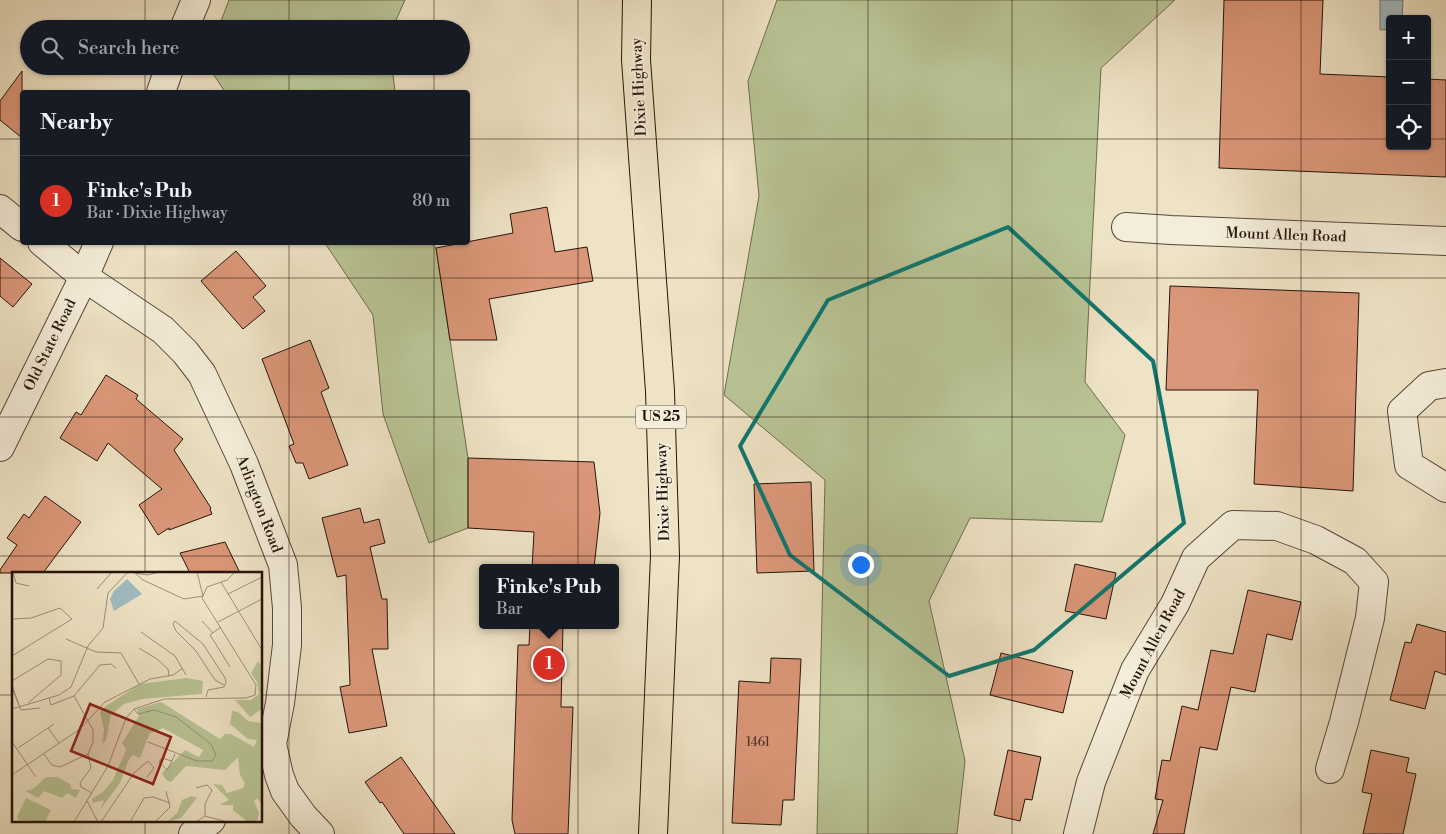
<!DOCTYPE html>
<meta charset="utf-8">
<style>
:root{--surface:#171b24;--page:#242831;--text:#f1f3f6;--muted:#9ea1a6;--line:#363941;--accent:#d93025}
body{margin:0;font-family:"Libre Bodoni",serif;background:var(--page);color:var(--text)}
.controls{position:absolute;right:15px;top:15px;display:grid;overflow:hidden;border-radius:5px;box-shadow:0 1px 4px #0004}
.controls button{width:45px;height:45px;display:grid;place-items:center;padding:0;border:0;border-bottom:1px solid var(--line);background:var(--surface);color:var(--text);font:25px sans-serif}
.you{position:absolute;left:860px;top:564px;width:18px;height:18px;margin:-12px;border:4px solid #fff;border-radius:50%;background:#1a73e8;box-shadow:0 0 0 8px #1a73e833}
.badge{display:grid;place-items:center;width:32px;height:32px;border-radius:50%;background:var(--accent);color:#fff;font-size:16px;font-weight:700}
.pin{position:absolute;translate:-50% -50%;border:2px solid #fff;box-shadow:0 1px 5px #0006}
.popup{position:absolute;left:479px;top:564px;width:140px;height:65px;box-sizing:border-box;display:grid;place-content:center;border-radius:5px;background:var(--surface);filter:drop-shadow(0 1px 4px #0005);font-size:16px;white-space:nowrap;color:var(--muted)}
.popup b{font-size:19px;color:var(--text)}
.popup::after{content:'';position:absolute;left:50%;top:100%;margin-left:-10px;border:10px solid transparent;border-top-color:var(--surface)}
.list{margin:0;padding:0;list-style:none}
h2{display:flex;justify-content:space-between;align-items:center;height:65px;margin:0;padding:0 20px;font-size:21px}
h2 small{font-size:16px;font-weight:400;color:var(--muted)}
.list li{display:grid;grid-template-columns:32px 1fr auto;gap:15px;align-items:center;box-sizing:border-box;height:90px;padding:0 20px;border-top:1px solid var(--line)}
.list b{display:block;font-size:19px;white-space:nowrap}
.list p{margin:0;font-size:16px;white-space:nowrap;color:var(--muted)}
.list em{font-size:16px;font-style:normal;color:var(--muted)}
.icon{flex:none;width:28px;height:28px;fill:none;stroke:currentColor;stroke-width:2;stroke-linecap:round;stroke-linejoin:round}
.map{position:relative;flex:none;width:1446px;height:834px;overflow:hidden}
.search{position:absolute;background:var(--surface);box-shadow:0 1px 4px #0004;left:20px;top:20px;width:450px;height:55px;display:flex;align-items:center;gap:12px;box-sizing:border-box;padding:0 18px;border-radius:28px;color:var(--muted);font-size:19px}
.panel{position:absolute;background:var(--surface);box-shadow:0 1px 4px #0004;left:20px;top:90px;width:450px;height:155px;border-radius:5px}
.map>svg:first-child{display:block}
.green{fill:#b9c495;stroke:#6f6c50}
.water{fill:#a0bbc0;stroke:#6f7878}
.building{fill:#db9779;stroke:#25130b}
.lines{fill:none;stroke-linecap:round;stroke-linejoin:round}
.minor-casing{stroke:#57473a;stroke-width:30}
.primary-casing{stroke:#25130b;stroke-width:30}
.minor{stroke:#f4edd9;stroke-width:28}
.primary{stroke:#eee3c5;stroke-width:28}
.marked{fill:none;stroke:#0f766e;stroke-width:4;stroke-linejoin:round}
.grid{fill:none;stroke:#25130b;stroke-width:1;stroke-opacity:0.55}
.labels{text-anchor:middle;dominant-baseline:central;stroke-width:4;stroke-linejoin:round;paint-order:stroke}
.number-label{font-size:12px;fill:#523426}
.shield{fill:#f4edd9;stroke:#635449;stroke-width:1}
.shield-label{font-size:14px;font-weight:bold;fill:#25130b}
.street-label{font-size:15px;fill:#25130b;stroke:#f4edd9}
.inset-road{fill:none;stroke:#9e907b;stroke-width:1}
.view{fill:#8f2418;fill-opacity:0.15;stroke:#8f2418;stroke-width:2.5}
.inset-edge{fill:none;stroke:#25130b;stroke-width:2.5}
</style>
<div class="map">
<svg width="1446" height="834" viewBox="0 0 1446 834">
<rect width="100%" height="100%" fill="#eee3c5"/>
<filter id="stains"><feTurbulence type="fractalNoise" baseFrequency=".004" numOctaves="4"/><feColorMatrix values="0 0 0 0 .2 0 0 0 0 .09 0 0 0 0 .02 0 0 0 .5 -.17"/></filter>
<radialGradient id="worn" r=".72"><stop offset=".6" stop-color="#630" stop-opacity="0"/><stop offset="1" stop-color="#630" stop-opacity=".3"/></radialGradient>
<g class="green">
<path d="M229,0H405L392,29H218Z"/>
<path d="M777,0H1175L1101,68L1085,382L1125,435L1102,522L970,518L929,601L965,761L957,834H817L825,480L724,395L759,196L748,81Z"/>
<path d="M208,66H392L395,92H225Z"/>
<path d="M325,243H431L436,248L468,458V528L429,543L383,414L373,315Z"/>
</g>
<path class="water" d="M1380,0H1403L1402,19H1390V29L1380,30Z"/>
<g class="building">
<path d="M1224,0H1323L1320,74L1390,77V146H1427V79L1446,80V177L1219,168Z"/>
<path d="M22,71V138L0,120V101Z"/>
<path d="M547,207L555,252L587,247L593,281L489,299L497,340H450L436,248L513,233L510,214Z"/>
<path d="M236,251L266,286L253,297L265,311L243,329L201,281Z"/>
<path d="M0,258L32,284L13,307L0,296Z"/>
<path d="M1170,286L1359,293L1353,491L1254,484L1258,390H1166Z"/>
<path d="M310,340L329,388L321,392L348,465L309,479L303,463H296L289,446L294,444L262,359Z"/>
<path d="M106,375L138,395L136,399L183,439L174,450L211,508L210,509L212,514L169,530V528L158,535L139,505L162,489L108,443L97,461L60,438L76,412L81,415Z"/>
<path d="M468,458L594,462L600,513L594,568H532L534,532L468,528Z"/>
<path d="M811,482L814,571L757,573L754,484Z"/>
<path d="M45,496L81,522L43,573H0V570L17,545L7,538L24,514L29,518Z"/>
<path d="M360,508L364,523L379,519L385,543L370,547L382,599H387L388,649H372L387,726L349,733L340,687L350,685L346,575L337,577L322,518Z"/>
<path d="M225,542L240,573H190L180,553Z"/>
<path d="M1075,564L1116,573L1106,619L1065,611Z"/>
<path d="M1248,590L1301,602L1292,640L1267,634L1255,692L1231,687L1217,750L1200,747L1184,834H1153L1163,800L1155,799L1162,760L1170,761L1182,706L1198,710L1211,650L1233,654Z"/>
<path d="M1417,624L1446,632V675L1435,671L1425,709L1390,700L1405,642L1411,643Z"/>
<path d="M530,625H563L561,707H573L568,834H515L512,820L518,645H529Z"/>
<path d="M1001,653L1073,671L1063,713L990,695Z"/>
<path d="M771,658L801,659L794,800H783L781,825L732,823L739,681L770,683Z"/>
<path d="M1008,750L1041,757L1032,800L1025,799L1020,821L994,815Z"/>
<path d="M1371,750L1409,758L1406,772L1416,774L1403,834H1363L1372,794L1362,792Z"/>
<path d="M401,757L455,834H404L382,802L380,803L365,782Z"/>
</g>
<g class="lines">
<defs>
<g id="minor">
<path d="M184,29L196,0"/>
<path d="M161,92L170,66"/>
<path d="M0,209L22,227"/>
<path d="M1126,227L1171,230L1446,241"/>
<path d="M42,242L84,277L163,330L185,352L202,374L244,464L283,565L287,608V645L280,703L272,744L279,775L285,791L303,816L320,834"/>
<path d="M1446,383L1429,386L1402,411L1409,465L1446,488"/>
<path d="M0,447L84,277L99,242"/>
<path d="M193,834L211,820"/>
<path d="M1078,834L1091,782L1135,670L1175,604L1196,558L1233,525L1277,526L1316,540L1355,561L1374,582L1370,618L1344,722L1330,769"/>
</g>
<path id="primary" d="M637,0L636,60L660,391L665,556L653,834"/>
</defs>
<use href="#minor" class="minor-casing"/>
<use href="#primary" class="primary-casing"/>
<use href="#minor" class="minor"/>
<use href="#primary" class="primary"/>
</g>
<path class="marked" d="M1008,227L1153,361L1184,523L1034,650L949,676L790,555L740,446L828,300Z"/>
<path class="grid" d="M145,0V29M289,0V29M434,0V29M578,0V834M723,0V834M868,0V834M1012,0V834M1157,0V834M1301,0V834M145,66V92M289,66V92M434,66V92M0,139H22M468,139H1390M1427,139H1446M145,242V573M289,242V834M434,242V834M0,278H1446M0,417H1446M0,556H1446M0,695H14M261,695H1446M145,820V834"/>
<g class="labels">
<g class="number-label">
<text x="758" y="742">1461</text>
</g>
<rect class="shield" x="636" y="405.5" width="50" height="23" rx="4"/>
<g class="shield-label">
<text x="661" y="417">US 25</text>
</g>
<g class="street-label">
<text transform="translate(639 87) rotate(-93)">Dixie Highway</text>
<text transform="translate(1286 235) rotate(2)">Mount Allen Road</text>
<text transform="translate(50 345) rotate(-64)">Old State Road</text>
<text transform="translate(663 492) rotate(-92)">Dixie Highway</text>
<text transform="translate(259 504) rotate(69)">Arlington Road</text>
<text transform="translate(1153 644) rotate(-62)">Mount Allen Road</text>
</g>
</g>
<g transform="translate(12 572)">
<rect width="250" height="250" fill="#eee3c5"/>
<path d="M246,89L250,95V137L238,145L223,128H239L247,122L245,110L239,101ZM175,106L191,109L190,122L130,127L112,132L99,143L94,168L90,172L92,158L88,140L94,134L128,112ZM149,130L208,167L213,162H219L242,175L245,168L236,167L218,152L220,139L226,140L236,149L249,151L250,233L245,226L242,229L247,241L245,250H236L221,238V233H207L217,228L201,212L210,213L215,221L231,216L233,211L228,203L226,185L213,198L174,194L159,210L154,208L150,201L173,178L187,185L191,178L151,156L138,161L128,186L121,183L117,187L108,211L88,238L92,228L81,231L80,227L92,219L101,208L114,178L110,171L127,144L125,137ZM34,205H45L58,212L60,217L68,218L64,226L55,221L50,226L32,219L26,226L13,219L21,217ZM179,224L185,226L169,246L155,250L165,241L170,228ZM14,226L39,238L33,250L7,248L5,245Z" fill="#b9c495"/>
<path d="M115,7L130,22L102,39L98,27L102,19Z" fill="#a0bbc0"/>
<path class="inset-road" d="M1,0L4,11L17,14M122,0L131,8L172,27L191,24L185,0M123,1L136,3L147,0M209,10L250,78M85,17L100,0M216,22L250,5M0,47L19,46L48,36L60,47L0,84M190,49L201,61M206,50L250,27M209,55L198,63L218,95M129,60L163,84L174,103M54,67L84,80L109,81L127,112M127,76L145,87L156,97L157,104M0,109L36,87L49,89V103L16,131M0,113L7,133M0,116L9,138L28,136M62,124L81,158V170L76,182L79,196L68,211L69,215L80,221M194,125L196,118L212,115L214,110L213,106L191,72L163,49L161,52L164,59L184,79L203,108L212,113M37,126L39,133L62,124L88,93L99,92L104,96M0,137L47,123L59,115L76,74L91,56L96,21L116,0M122,137L126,142L142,138L164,145L199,172L204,183L200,189H185L136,170M36,156L47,171M0,170L24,205M6,176L42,152M32,182L40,193L48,195L76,182M160,189L150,186L147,190L155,198L157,195L163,182M0,203L68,157L93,130L138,107L161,103L171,96M184,216L195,213L200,218L193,232V244M75,229L86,250M62,250L96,194L114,146L122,137L152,127L234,126L243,123L244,113L190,26L195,15L215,8L223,0M89,250L122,201L136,189L142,196L135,205M118,250L132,226L141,225L158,231M143,250L158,235L154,219M184,250L193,244L215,250"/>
<path class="view" d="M78,132L159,165L141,212L59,179Z"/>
<rect width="250" height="250" class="inset-edge"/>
</g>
<rect width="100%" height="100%" filter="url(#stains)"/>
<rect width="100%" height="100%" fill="url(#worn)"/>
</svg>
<div class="controls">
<button>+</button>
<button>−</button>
<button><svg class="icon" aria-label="locate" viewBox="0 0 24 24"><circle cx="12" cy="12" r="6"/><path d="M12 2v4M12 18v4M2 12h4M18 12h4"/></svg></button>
</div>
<div class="you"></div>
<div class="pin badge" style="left:549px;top:664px">1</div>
<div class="popup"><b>Finke's Pub</b>Bar</div>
<div class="search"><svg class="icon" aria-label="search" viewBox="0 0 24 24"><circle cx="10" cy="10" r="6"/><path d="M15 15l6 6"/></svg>Search here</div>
<section class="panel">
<h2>Nearby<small></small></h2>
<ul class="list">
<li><span class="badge">1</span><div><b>Finke's Pub</b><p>Bar · Dixie Highway</p></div><em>80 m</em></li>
</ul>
</section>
</div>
